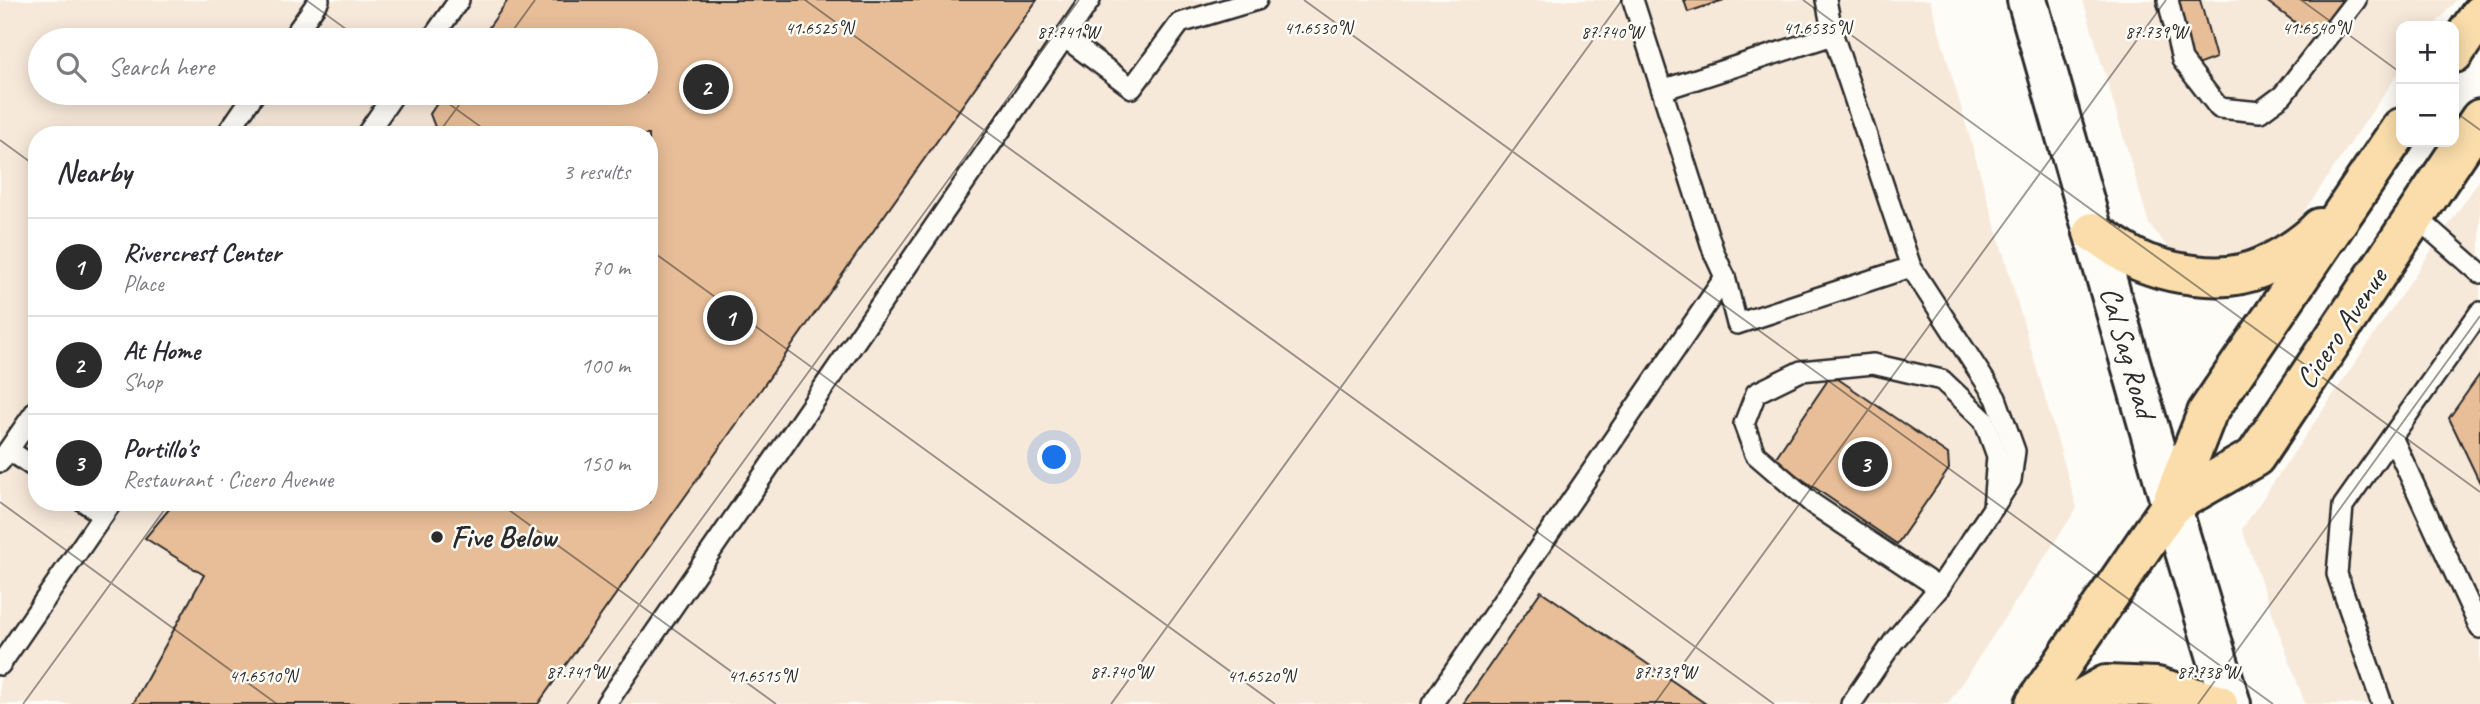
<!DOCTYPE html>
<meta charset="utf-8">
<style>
:root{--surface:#fff;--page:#f7f7f7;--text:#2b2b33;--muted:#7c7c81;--line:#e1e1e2;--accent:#2b2b2b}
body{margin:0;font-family:Caveat,sans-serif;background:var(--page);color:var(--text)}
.controls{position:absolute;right:21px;top:21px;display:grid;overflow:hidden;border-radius:14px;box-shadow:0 4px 18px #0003}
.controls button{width:63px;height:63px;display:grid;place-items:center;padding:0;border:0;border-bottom:2px solid var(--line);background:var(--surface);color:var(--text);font:35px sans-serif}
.you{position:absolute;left:1055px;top:458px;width:24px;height:24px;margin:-18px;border:5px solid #fff;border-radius:50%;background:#1a73e8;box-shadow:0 0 0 10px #1a73e833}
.badge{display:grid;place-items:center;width:46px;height:46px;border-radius:50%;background:var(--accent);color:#fff;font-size:23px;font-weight:700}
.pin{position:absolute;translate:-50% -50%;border:4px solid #fff;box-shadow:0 2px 7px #0006}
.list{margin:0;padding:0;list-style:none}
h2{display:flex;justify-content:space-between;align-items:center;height:91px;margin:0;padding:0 28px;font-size:30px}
h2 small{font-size:23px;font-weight:400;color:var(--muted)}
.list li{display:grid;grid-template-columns:46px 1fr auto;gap:21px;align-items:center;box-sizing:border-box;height:98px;padding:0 28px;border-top:2px solid var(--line)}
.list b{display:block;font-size:26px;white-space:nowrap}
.list p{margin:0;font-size:23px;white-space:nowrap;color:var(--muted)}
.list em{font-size:23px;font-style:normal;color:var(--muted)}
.icon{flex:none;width:38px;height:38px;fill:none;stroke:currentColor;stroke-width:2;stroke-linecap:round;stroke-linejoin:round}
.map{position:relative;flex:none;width:2480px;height:704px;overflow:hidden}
.search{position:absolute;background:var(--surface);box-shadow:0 4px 18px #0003;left:28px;top:28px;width:630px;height:77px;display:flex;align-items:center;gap:18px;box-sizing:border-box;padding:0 24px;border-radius:38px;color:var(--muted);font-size:26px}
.panel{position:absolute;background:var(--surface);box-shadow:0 4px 18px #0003;left:28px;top:126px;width:630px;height:385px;border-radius:28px}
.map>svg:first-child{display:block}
.built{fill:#f7e9da;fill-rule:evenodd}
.building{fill:#e8be98;stroke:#2b2b2b;stroke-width:2}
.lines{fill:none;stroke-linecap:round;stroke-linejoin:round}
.lane-casing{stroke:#2b2b2b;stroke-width:24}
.secondary-casing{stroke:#2b2b2b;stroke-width:44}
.primary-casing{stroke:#2b2b2b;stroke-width:44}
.lane{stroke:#fdfcf7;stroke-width:19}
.secondary{stroke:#fdfcf7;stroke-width:38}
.primary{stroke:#faddab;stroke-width:38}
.ticks{fill:none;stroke:#2b2b2b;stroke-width:2;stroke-opacity:0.45}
.poi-dot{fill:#2b2b2b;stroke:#fdfcf7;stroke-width:2.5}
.labels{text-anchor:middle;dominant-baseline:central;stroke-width:5;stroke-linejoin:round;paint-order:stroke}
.street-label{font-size:30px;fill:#2b2b2b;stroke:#fdfcf7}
.poi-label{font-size:30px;font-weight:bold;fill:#2b2b2b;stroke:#fdfcf7;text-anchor:start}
.ticks-label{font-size:18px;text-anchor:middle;fill:#2b2b2b;stroke:#fdfcf7;stroke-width:5;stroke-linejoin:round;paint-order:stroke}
</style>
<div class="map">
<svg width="2480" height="704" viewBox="0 0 2480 704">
<rect width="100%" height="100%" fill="#fdfcf7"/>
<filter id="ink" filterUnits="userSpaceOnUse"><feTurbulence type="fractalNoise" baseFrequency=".0143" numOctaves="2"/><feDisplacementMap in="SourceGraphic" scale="14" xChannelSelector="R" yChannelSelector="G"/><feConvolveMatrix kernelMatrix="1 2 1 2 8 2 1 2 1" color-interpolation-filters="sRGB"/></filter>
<g filter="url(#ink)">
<g class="built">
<path d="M0,0H1930L2077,508L1948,704H0ZM40,40H646V93H40ZM37,135H649V502H37Z"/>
<path d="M2083,0H2456L2434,26H2401V69L2289,234L2272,251L2191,262L2166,245L2149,224Z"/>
<path d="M2480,179V704H2305L2242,529Z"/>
</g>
<g class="building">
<path d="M508,0H1037L538,704H133L204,575L145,538L175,502H649V135H438L430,114L444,93H646V40H480Z"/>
<path d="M1684,0H1724L1688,12Z"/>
<path d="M2174,0H2200L2216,58L2181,71L2157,5Z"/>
<path d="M2265,0H2352L2323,38L2308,27L2304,29Z"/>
<path d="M2480,374V483L2449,418Z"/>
<path d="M1838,379L1948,454L1949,469L1897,544L1774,460L1828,380Z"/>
<path d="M1541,591L1706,704H1463Z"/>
</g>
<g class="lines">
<defs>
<g id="lane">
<path d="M1633,0L1714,253L1725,277L1737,324L1911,267L1833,35L1826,0"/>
<path d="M2168,0L2182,60L2219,108L2260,112L2283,95L2356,0"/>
<path d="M1064,37L1132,88L1180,23L1257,0"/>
<path d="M291,40L319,0"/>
<path d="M431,40L459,0"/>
<path d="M1662,90L1833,35"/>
<path d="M226,135L255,93"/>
<path d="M366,135L395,93"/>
<path d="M2415,216L2480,273"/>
<path d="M2392,437L2480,628"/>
<path d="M9,450L37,469"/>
<path d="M0,462L37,409"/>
<path d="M84,502L103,515"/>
<path d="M1939,588L1813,504L1755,454L1744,424L1756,393L1801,371L1873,364L1942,380L1984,420L1997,456L1993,508"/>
<path d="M0,665L112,502"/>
<path d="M606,704L1090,0"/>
<path d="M1432,704L1725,277"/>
<path d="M1851,704L1894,641L1939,588L1993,508L2011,480L2015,451L1996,398L1911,267"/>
<path d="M2382,704L2337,574L2343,506L2480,312"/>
</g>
<path id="secondary" d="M2027,0L2171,505L2231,704"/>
<g id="primary">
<path d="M2454,53L2480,15"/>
<path d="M2093,232C2111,243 2130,259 2150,265C2175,274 2215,280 2241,274C2267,269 2303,246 2320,228"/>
<path d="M2171,505L2255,457L2480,119"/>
<path d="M2035,704L2171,505L2207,413L2401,128"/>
<path d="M2072,704L2106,685L2157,687L2218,704"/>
</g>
</defs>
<use href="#lane" class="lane-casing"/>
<use href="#secondary" class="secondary-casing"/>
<use href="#primary" class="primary-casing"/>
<use href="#lane" class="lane"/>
<use href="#secondary" class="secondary"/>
<use href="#primary" class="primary"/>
</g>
</g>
<path class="ticks" d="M306,0L361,40M805,0L1774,704M1304,0L2273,704M1803,0L2480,492M2301,0L2401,73M506,40L535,0M434,93L492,135M2454,111L2480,130M437,135L468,93M0,140L37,167M649,249L1275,704M0,502L277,704M498,502L776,704M23,704L170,502M567,704L1079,0M1111,704L1622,0M1654,704L2166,0M2198,704L2480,316"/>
<circle class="poi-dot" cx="437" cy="537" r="7"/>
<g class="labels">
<g class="street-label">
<text transform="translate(2341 328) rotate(-56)">Cicero Avenue</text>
<text transform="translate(2128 352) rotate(74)">Cal Sag Road</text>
</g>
<g class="poi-label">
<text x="451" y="537">Five Below</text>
</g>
</g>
<g class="ticks-label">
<text x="819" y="34">41.6525°N</text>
<text x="1318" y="34">41.6530°N</text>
<text x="1817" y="34">41.6535°N</text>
<text x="2316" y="34">41.6540°N</text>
<text x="1612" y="38">87.740°W</text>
<text x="2156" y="38">87.739°W</text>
<text x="1068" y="38">87.741°W</text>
<text x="577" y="678">87.741°W</text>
<text x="1121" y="678">87.740°W</text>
<text x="1665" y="678">87.739°W</text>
<text x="2208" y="678">87.738°W</text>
<text x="263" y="682">41.6510°N</text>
<text x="762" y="682">41.6515°N</text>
<text x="1261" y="682">41.6520°N</text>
</g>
</svg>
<div class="controls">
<button>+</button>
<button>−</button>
</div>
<div class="you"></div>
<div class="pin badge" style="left:730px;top:318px">1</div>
<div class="pin badge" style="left:706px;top:87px">2</div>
<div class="pin badge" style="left:1865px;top:464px">3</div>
<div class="search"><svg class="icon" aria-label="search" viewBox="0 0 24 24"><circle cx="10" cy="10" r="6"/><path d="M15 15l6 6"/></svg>Search here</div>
<section class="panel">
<h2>Nearby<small>3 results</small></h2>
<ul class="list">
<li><span class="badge">1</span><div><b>Rivercrest Center</b><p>Place</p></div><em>70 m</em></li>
<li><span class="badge">2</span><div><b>At Home</b><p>Shop</p></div><em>100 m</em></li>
<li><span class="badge">3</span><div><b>Portillo's</b><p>Restaurant · Cicero Avenue</p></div><em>150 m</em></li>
</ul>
</section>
</div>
